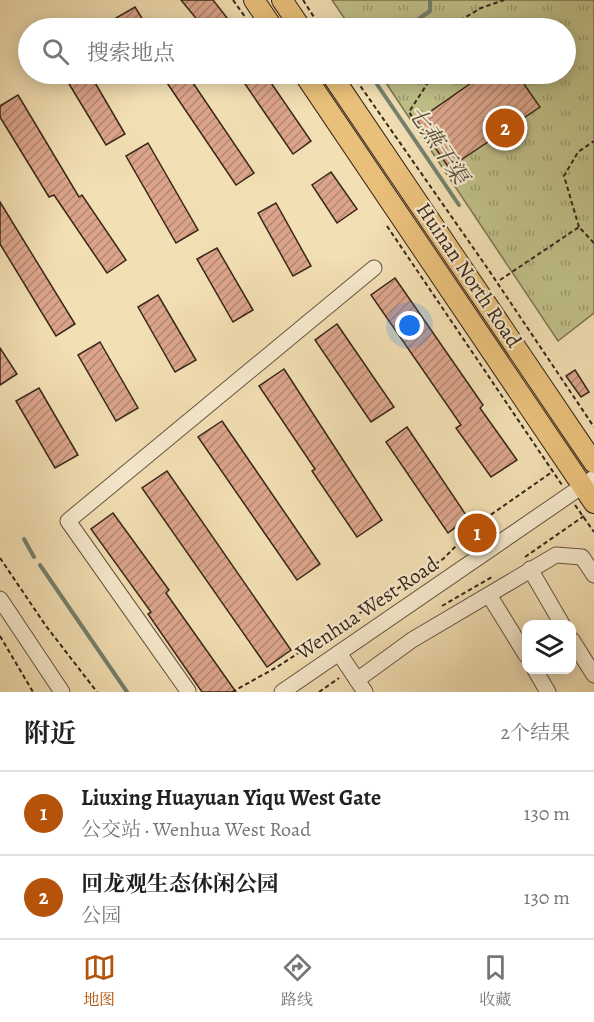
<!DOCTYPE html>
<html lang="zh">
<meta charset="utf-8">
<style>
:root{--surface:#fff;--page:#f2f2f2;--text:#222;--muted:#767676;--line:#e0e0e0;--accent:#b45309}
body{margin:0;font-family:Alegreya,"Noto Serif SC",serif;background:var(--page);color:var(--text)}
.controls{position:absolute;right:18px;bottom:18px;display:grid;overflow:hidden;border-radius:12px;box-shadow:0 3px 15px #0003}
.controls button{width:54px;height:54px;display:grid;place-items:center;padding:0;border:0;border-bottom:2px solid var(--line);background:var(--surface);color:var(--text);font:30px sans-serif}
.you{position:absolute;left:410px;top:326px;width:21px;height:21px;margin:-15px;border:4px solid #fff;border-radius:50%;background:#1a73e8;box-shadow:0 0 0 9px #1a73e833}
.badge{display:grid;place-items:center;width:39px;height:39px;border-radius:50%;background:var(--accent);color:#fff;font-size:20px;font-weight:700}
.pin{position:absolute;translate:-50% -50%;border:3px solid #fff;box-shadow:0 2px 6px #0006}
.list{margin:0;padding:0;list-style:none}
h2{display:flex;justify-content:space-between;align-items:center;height:78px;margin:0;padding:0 24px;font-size:26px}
h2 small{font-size:20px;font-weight:400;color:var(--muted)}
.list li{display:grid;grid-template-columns:39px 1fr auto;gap:18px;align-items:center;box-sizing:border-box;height:84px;padding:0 24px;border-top:2px solid var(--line)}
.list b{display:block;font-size:22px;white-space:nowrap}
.list p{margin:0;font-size:20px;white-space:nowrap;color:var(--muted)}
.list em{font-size:20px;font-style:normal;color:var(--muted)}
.icon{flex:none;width:33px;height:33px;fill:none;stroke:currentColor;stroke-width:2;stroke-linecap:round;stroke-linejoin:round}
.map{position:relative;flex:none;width:594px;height:692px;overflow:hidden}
.search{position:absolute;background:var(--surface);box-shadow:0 3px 15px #0003;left:18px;right:18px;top:18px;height:66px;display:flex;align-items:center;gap:15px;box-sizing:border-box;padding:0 21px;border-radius:33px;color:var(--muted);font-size:22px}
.sheet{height:246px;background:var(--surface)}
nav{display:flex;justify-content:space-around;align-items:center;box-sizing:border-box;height:84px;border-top:2px solid var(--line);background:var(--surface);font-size:16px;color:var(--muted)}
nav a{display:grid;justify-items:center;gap:3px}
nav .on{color:var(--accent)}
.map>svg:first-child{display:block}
.grass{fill:url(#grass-tufts);stroke:#7c7351;stroke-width:1.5}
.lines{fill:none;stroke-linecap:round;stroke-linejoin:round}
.stream{stroke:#74816e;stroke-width:4}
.building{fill:url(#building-hatch);stroke:#382619;stroke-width:1.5}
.minor-casing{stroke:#665440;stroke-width:17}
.major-casing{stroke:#382619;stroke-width:22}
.path{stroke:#382619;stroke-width:2;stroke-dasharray:4.5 3;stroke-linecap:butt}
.minor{stroke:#f7eace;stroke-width:15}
.major{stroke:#e9c07a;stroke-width:20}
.labels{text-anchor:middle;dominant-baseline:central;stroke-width:4.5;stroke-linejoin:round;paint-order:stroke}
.street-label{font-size:21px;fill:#382619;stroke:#f7eace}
.water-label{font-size:22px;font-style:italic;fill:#514c3c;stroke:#f7eace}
</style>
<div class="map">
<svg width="594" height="692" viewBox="0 0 594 692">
<defs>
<pattern id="grass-tufts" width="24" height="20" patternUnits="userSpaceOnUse" patternTransform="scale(1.5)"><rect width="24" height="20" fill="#c0c089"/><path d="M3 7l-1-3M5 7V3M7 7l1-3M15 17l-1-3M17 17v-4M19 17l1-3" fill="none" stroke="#9d9c6f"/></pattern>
<pattern id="building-hatch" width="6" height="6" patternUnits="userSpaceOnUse" patternTransform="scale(1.5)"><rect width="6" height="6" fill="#dca58b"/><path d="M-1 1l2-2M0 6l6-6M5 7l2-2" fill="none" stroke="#b38671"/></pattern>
</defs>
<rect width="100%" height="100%" fill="#f2dfb3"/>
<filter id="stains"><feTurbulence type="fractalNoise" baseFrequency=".00333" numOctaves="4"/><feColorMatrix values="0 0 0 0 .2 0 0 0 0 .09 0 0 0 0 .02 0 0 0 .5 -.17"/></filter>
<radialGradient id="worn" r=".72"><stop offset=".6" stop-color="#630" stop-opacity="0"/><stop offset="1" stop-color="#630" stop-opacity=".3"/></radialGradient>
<path class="grass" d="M332,0H594V313L558,341L380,74H566V28H351Z"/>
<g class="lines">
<g class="stream">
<path d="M406,28L430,11V0"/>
<path d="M370,74L459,205"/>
<path d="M24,539L34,557"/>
<path d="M40,565L127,692"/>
</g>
</g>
<g class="building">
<path d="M181,0H213L235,28H204Z"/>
<path d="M135,7L148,28H122L116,18Z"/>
<path d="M63,74H90L125,134L106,145Z"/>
<path d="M161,74H187L254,173L236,185Z"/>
<path d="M253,74H265L311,141L293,154L243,81Z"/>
<path d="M484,74H517L540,107L449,168L417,121Z"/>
<path d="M18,95L79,197L82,195L126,260L107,273L54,195L49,197L0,117V106Z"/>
<path d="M148,143L198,230L176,243L126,156Z"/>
<path d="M331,172L357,209L337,223L312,185Z"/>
<path d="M0,202L75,324L56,336L0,244Z"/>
<path d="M276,203L311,266L293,276L258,213Z"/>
<path d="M217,248L253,310L233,322L197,259Z"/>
<path d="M395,278L483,405L480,408L517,460L491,477L456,428L461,425L371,295Z"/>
<path d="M158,295L196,360L175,372L138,307Z"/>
<path d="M337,324L394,407L371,422L315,340Z"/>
<path d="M100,342L138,408L116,421L78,355Z"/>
<path d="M0,348L17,374L0,385Z"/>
<path d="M284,369L382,520L357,537L312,471L315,469L259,386Z"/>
<path d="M575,370L589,392L581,397L566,376Z"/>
<path d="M39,388L78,455L55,468L16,401Z"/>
<path d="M222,421L320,564L297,580L198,437Z"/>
<path d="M407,427L468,518L448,533L386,442Z"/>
<path d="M167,471L291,650L267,667L142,488Z"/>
<path d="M113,513L169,590L166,593L236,692H202L148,614L151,612L91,529Z"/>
</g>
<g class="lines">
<defs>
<g id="minor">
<path d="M530,569L562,624"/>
<path d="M489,595L526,655"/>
<path d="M0,599L62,692"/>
<path d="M572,640L594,675"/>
<path d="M339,653L365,692"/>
<path d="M535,670L548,692"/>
<path d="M357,680L412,640L556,555L582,557L594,575"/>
<path d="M188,691L68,521L374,268"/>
<path d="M282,692L594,478"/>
</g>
<g id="major">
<path d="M254,0L273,28"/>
<path d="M282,0L301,28"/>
<path d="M304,74L594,503"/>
<path d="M331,74L594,463"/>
</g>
</defs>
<use href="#minor" class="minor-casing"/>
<use href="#major" class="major-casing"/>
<g class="path">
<path d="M233,0L253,28"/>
<path d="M303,0L321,28"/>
<path d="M447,28L481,8L504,0"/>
<path d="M285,74L290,82"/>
<path d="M352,74L488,269L594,427"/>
<path d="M430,74L429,81L409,112L431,147H434"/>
<path d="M387,226L562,485"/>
<path d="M579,227L564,176L578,152L594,141"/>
<path d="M500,280L579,227L594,243"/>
<path d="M575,505L594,532"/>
<path d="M525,557L584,516"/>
<path d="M0,558L46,626L97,692"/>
<path d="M442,606L492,577"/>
<path d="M0,636L33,692"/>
<path d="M232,692L277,667L443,559L479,523L552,472"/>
<path d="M319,692L339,678"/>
</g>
<use href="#minor" class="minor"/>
<use href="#major" class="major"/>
</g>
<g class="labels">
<g class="street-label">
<text transform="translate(469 275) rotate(56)">Huinan North Road</text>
<text transform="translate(367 608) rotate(-34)">Wenhua West Road</text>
</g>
<g class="water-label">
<text transform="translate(438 145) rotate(56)">七燕干渠</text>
</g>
</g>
<rect width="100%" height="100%" filter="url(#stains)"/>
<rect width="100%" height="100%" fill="url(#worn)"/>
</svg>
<div class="controls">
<button><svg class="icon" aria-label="layers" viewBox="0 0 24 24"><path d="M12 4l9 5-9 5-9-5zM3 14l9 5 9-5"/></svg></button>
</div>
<div class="you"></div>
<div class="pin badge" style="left:477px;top:533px">1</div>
<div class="pin badge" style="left:505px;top:128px">2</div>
<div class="search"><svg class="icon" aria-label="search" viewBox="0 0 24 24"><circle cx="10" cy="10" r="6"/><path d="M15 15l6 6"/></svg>搜索地点</div>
</div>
<section class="sheet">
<h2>附近<small>2个结果</small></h2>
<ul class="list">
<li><span class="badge">1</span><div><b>Liuxing Huayuan Yiqu West Gate</b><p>公交站 · Wenhua West Road</p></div><em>130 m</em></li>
<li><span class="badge">2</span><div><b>回龙观生态休闲公园</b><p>公园</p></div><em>130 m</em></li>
</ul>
</section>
<nav>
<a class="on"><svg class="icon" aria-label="map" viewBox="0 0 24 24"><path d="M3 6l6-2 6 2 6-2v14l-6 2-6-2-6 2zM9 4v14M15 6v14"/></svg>地图</a>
<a><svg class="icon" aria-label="directions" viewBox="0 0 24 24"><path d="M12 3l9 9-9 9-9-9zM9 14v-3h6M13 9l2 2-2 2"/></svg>路线</a>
<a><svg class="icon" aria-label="saved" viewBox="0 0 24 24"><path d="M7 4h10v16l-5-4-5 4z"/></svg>收藏</a>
</nav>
